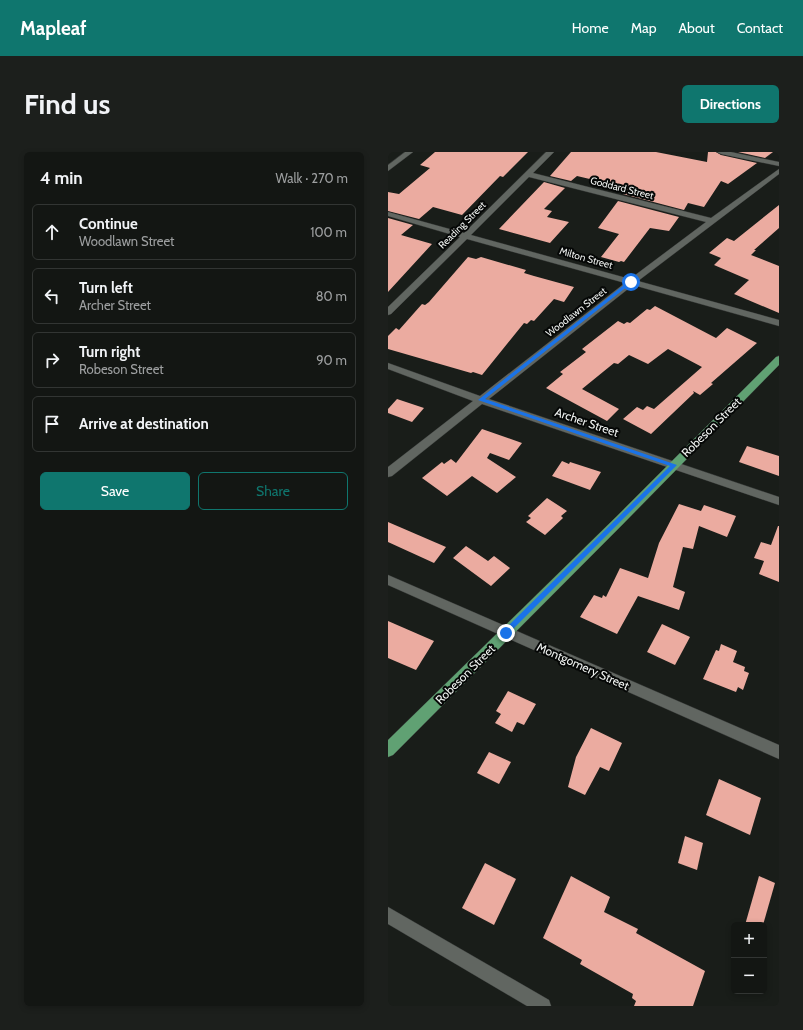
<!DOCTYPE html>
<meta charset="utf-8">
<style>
:root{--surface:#131613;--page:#1c1f1c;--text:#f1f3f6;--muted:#9d9fa0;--line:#323533;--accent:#0f766e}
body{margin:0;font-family:Cabin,sans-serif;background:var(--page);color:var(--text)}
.controls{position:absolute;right:12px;bottom:12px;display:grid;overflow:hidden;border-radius:6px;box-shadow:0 2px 6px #0003}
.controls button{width:36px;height:36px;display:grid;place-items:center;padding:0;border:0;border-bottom:1px solid var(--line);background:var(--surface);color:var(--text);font:20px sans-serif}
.stop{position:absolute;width:12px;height:12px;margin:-9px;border:3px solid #1a73e8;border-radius:50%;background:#fff}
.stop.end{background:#1a73e8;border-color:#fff;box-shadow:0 1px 4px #0008}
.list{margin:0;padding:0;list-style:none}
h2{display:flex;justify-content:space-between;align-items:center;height:52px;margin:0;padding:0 16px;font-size:17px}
h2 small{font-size:13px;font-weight:400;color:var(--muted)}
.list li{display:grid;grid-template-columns:26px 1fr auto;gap:12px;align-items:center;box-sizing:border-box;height:56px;margin:0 8px 8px;padding:0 8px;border:1px solid var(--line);border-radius:6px}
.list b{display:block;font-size:15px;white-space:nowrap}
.list p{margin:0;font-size:13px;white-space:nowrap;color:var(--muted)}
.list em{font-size:13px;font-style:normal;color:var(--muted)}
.actions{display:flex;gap:8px;padding:12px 16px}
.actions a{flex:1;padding:9px 0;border:1px solid var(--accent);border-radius:6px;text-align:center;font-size:14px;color:var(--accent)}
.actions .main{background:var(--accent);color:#fff}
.icon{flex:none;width:22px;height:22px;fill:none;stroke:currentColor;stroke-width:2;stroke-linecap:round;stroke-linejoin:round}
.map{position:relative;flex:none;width:391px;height:854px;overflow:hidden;border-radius:6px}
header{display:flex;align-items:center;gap:24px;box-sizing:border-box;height:56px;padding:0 20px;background:var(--accent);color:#fff}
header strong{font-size:19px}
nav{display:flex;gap:22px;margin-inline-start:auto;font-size:14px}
.intro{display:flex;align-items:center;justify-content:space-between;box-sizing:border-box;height:96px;padding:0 24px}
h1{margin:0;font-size:28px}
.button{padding:10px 18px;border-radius:6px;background:var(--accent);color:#fff;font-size:14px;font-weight:700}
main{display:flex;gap:24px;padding:0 24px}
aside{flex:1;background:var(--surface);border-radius:6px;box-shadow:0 2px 6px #0003}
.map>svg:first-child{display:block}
.building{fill:#ebaba0}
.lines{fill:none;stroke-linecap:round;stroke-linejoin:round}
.minor-casing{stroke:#333634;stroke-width:1}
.major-casing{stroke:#333634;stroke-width:1}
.minor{fill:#616661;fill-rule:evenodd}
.major{fill:#60a173;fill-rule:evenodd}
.route{fill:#1a73e8}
.labels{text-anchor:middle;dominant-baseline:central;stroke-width:4;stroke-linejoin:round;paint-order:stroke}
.far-street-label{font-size:10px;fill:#f0f3f1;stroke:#050706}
.street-label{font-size:12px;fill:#f0f3f1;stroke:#050706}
</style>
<header>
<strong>Mapleaf</strong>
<nav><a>Home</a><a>Map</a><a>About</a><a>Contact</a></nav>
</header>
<div class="intro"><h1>Find us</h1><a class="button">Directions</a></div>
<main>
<aside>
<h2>4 min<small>Walk · 270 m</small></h2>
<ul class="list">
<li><svg class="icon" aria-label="ahead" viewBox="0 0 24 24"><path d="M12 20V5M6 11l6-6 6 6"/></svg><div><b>Continue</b><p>Woodlawn Street</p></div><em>100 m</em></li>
<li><svg class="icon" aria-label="left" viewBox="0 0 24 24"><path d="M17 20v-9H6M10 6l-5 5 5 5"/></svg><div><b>Turn left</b><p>Archer Street</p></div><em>80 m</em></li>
<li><svg class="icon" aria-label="right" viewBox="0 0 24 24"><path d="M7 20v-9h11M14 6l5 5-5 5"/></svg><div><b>Turn right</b><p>Robeson Street</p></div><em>90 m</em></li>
<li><svg class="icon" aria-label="arrive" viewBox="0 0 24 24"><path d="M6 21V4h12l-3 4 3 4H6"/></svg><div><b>Arrive at destination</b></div></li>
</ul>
<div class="actions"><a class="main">Save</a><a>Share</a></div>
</aside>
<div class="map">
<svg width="391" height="854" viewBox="0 0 391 854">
<rect width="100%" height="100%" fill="#191d19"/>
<g class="building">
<path d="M47,0H140L115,25L112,24L74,63L45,55L31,67L0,59V40L11,42L42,16L32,13Z"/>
<path d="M183,0H268L319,10L320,0H328L333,3L369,11L340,32L333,29L316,55L300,51L296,58L235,42L240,36L189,24L183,29L162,24Z"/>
<path d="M350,0H385L377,6Z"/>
<path d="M156,30L177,36L156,57L164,59L159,65L181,70L162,91L111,77Z"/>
<path d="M230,49L291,65L281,79L262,76L236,110L233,109L231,110L213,105L231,82L210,76Z"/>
<path d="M391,53V76L366,98H368L363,103L391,114V161L346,142L361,128L326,113L333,106L321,101L339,86L346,89Z"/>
<path d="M0,66L25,73L13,83L44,92L0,140Z"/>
<path d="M80,105L88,107L93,105L138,118L136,121L146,124L186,135L176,150L166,147L146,169L143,168L139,172L136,171L94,223L85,220L83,221L0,197V184L8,176L11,178L34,152L37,153L41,150Z"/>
<path d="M267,154L328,186L339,176L369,191L323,231L325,232L312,243L305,239L306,241L263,282L235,267L249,255L255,258L259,254L266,257L314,215L280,197L260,212L241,203L230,212L226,211L194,237L231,257L219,269L158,236L175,222L172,220L198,200L194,197L230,169L236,172L239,170L242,171L259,157L262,158Z"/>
<path d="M9,247L36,256L24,270L0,261V257Z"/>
<path d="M94,277L134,291L121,308L102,301L99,306L128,325L109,341L84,324L59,344L34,326L54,310L56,312L63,307L68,311Z"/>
<path d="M359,294L391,304V324L351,310Z"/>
<path d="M174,309L181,312L182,310L213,320L202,338L164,324Z"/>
<path d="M159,346L179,359L173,364L175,366L157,383L138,370L143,366L140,364Z"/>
<path d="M291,352L313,359L316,353L348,364L339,385L311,374L305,397L295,395L285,435L297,440L291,458L250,444L229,482L192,465L206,443L214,446L215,443L218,445L232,416L260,426L271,391Z"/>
<path d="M0,370L58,395L46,411L0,390Z"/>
<path d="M390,374H391V430L371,422L376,409L366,406L373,390L383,393Z"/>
<path d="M78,394L100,409L106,404L122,416L103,434L65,406Z"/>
<path d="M0,469L46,489L28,518L0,506Z"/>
<path d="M274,472L302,485L287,513L259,500Z"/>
<path d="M333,492L349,499L345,510L357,515L356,519L361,521L355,538L350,535L348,540L315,527L328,498L331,499Z"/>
<path d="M120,539L148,552L136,573L129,570L124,580L107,571L113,562L108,559Z"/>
<path d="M203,576L234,591L221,619L212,615L197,643L180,635L188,605Z"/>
<path d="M101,600L123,610L111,632L89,621Z"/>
<path d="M331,627L373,646L362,683L318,663Z"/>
<path d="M297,684L315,691L309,718L290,711Z"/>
<path d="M97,711L128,727L106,773L74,756Z"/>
<path d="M183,724L222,745L216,760L250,777L248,781L317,819L305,854H246L248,849L244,846L245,842L192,812L194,808L155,786Z"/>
<path d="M371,724L387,731L375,773H357Z"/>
</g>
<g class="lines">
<defs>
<g id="minor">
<path d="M17,0H25L0,19V13Z"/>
<path d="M158,0H166L145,21L323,66L391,17V22L250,129L391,168V174L245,133L101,247L391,345V353L94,252L4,324L0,325V315L85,249L0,217V211L92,244L237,131L79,87L3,162L0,163V155L72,85L0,64V60L76,81ZM141,25L318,70L242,127L83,83Z"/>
<path d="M329,0H343L391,10V14L333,2Z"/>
<path d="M0,423L391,593V607L0,433Z"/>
<path d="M0,755L161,848L163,854H139L0,772Z"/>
</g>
<path id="major" d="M391,204V213L236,371L5,603L0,605V588L228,365L388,205Z"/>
</defs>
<use href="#minor" class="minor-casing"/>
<use href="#major" class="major-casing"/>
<use href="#minor" class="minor"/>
<use href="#major" class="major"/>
</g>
<path class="route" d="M241,129L245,130L97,247L289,313L118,484L116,483V478L282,314L90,248Z"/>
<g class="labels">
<g class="far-street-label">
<text transform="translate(234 36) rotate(14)">Goddard Street</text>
<text transform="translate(74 73) rotate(-45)">Reading Street</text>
<text transform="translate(198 106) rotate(16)">Milton Street</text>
<text transform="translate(188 160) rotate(-38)">Woodlawn Street</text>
</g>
<g class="street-label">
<text transform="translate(199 270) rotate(19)">Archer Street</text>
<text transform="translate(323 275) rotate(-45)">Robeson Street</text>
<text transform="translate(195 514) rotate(24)">Montgomery Street</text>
<text transform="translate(77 522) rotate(-45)">Robeson Street</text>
</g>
</g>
</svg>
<div class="controls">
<button>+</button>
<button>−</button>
</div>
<div class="stop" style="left:243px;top:130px"></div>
<div class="stop end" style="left:118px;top:481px"></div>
</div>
</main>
